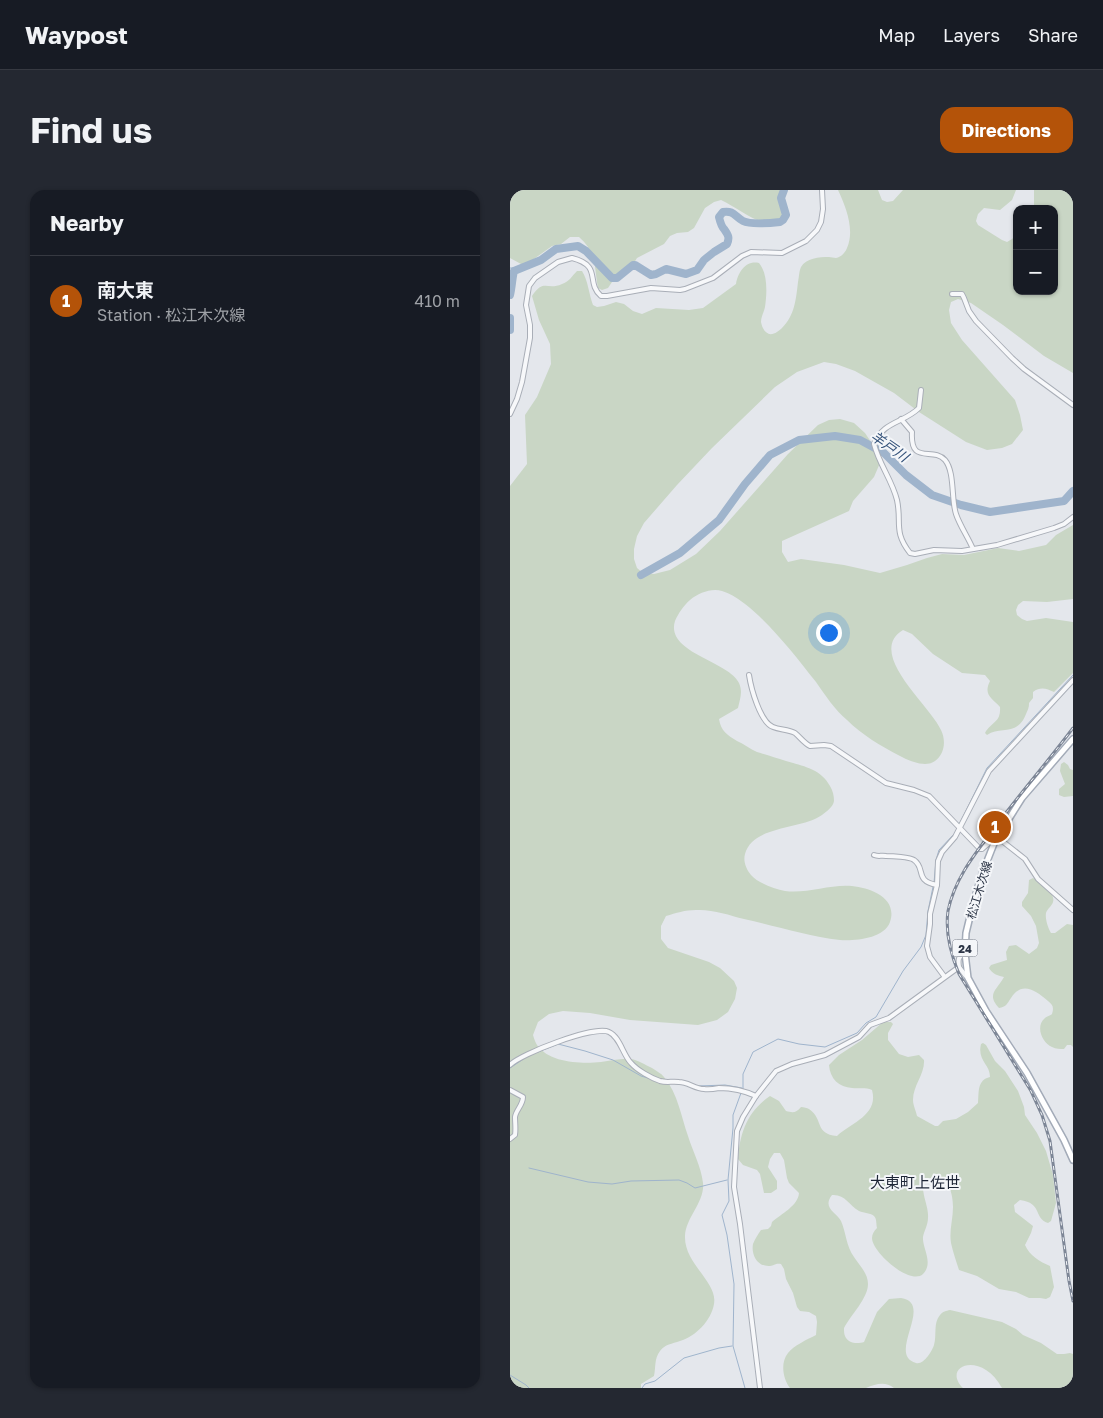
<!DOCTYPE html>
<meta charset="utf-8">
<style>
:root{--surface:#171b24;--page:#242831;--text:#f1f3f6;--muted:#9ea1a6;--line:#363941;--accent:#b45309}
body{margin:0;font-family:"Golos Text","Noto Sans JP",sans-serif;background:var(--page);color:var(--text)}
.controls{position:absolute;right:15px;top:15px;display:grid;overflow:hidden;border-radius:10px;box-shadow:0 1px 4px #0004}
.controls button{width:45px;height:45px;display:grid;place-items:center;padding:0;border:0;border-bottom:1px solid var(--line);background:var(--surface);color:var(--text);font:25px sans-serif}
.you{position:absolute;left:318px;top:442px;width:18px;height:18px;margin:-12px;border:4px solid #fff;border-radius:50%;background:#1a73e8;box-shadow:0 0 0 8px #1a73e833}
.badge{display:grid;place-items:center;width:32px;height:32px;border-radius:50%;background:var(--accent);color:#fff;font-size:16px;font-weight:700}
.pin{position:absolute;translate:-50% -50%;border:2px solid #fff;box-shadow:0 1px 5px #0006}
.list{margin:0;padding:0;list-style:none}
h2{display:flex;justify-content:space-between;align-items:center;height:65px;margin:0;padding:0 20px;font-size:21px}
h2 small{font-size:16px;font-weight:400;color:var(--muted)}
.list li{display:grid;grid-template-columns:32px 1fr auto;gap:15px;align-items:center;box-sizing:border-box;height:90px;padding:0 20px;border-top:1px solid var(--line)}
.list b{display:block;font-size:19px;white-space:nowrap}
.list p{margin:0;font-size:16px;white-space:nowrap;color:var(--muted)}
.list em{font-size:16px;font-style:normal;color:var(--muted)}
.map{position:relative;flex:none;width:563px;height:1198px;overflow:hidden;border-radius:15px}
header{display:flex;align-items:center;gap:30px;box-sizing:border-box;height:70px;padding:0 25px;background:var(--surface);border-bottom:1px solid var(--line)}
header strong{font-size:24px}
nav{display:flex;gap:28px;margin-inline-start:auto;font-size:18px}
.intro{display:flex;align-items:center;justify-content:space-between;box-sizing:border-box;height:120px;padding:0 30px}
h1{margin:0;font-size:35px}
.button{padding:12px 22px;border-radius:15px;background:var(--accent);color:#fff;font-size:18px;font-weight:700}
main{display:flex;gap:30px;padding:0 30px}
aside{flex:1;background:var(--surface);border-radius:15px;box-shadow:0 1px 4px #0004}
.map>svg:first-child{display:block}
.green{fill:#c9d6c5}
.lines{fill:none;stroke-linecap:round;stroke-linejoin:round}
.stream{stroke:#9fb4cc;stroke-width:1}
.river{stroke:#9fb4cc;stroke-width:8}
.minor-casing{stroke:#a9aeb7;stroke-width:6}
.major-casing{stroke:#a3abb8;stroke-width:8}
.minor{stroke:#f7f8fa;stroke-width:4}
.major{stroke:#fff;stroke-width:5}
.rail-casing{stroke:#7d8696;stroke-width:3}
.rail{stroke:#f4f6f9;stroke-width:1;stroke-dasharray:4;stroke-linecap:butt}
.labels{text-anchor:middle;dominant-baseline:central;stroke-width:4;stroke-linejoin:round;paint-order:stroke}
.shield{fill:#f4f6f9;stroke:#676e7b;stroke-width:1}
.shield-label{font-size:11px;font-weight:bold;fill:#2b3445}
.street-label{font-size:12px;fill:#2b3445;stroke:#f4f6f9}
.water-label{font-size:14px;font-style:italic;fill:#34527a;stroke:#f4f6f9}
.quarter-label{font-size:15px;fill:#1d2536;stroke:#f4f6f9}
</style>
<header>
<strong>Waypost</strong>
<nav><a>Map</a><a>Layers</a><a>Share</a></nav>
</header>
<div class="intro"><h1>Find us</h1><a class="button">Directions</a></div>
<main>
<aside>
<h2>Nearby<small></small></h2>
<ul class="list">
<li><span class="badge">1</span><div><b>南大東</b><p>Station · 松江木次線</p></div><em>410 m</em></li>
</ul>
</aside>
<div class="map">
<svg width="563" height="1198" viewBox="0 0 563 1198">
<rect width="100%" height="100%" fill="#e4e7ec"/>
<g class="green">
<path d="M0,0H272C268,14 280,20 271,33C249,38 229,18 211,10L204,12L195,18L184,38L178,42L167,43L160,46L154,54L127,68L122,76L115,78L108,83L98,98L92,100L88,98C84,76 87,63 69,47H60L51,54L42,56L17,74H11L0,68Z"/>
<path d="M328,0H368L372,10L377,12L383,11L393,0H506L502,10L490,20L474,18L468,24L466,31L468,35L492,50L497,52L502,49L507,44V101H544V19H524V0H563V183L534,166L493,135L461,113L448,109L441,112L439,120L441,133L452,150L505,210L510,225L513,240L502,254L492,258L477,260L456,252L409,222L384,203L345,181L326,174L314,172L287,182L265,197L202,258L167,295L134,333L127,346L124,359V369L127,378L133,383L144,384L160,380L186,364L210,341L278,264L308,235L319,230L330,229L344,233L355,243L365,258L370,273L364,287L343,311L339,321L272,351V362L278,372L291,369L334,375L370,383L397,375L417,368L432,364L454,365L488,358L509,361L536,355L546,345L563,335V409L537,412L513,411L508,415L506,420L507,425L512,429L517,431L536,428L563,432V483L544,502C537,499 531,496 523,502V508L519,513C519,518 518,519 516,524C507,547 491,535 477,545L475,543L476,541C484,531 491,531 490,517C482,508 473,505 480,491L475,485L452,483L423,464L402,444L393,440C355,463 421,516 431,540C436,550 435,564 425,571C416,578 399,571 390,566C371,556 352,545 337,530C325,520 315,505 306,492C288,469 270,446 249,426C238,416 227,406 212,401C201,398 189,403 180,410C174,415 168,424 165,431C155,463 219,471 229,493C233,502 230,509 228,518L209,529C211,541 217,545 227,551C234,554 240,559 247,562C257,565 266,568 276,571C293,576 311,579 320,596C323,601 324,606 324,611C323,617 317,621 312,625C291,640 243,635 235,664C233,671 236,679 241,685C248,693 264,699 275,701C297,704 320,694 342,696C361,698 388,708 380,732C374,749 344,751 330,750C297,746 266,736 234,729C219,725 202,719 186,720C175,720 166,723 156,726L151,736V749L158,758L199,772L210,778L224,791L227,798L225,809L218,822L207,830L188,835L120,830L80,823L53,821L39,824L28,832L23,845C24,848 25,852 27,855C39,873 72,874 91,872C101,871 110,868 121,869C128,870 135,875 142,878C146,881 151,883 154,887C168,904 171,926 178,946C183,962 191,976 193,993C195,1012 176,1027 175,1046C174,1074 208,1092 204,1114C201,1131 186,1146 170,1151C162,1154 155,1154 150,1161C144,1169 146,1177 144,1186L131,1194V1198H0V296L17,274L15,225L27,207L41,174L40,154L29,130L22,106C34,88 37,101 52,94C59,92 62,86 67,81H72C78,90 79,105 83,115L87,117L94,116L106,112L114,114L123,121L132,124L146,118L179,120L193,118L226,94C228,82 236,70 249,73C258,84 257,103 255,117C254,122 251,127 251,132C252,137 254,142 259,144C264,145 269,141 272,138C285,125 286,109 288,92C289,88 289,81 291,77C296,68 309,67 319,67C321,67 324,68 326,68C331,67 335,63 337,58C345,40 336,17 328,0Z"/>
<path d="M554,572L558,575L560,579L563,580V606L554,607L549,605V599L555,594L550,581L551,574Z"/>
<path d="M523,688C530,692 546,703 543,712C542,716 537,719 536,723C535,729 538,738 541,743H545L557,734L563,735V857L561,855H557L554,859C550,859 546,859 542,857C532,853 525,836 535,828C536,827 541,825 542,824C544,817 543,815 538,811C525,800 512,791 501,808C497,814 496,817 489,818C476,804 487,800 494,787C489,786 482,784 479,778L481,775L497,770L496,762L499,756L506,755L519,764L527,758L529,753L526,736L521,726L512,716V712L518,703L519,690Z"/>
<path d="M373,832H381L383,834L378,843V850L389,864L398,867L409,865L414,870C415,884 403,895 403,910C403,915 406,921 407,926L425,936H428L433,931L446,929L458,922L468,913C469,902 467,890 480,887C480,874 467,871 471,854L473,853L476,855L485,871L495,881L508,901L514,917L515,925L527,943L536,961L543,985L546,1013L541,1031L538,1033C523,1028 533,1013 510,1010L504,1015L505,1022L523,1036L521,1043L515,1055C519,1065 530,1072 540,1076L544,1097L540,1107L536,1109L530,1108H519L506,1102L489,1099L467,1086L449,1080C446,1071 443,1062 441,1053C439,1041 443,1029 443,1017C443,999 435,979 414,991C410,1002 419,1016 418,1028C418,1035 414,1041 413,1047C412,1058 424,1073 413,1084C400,1096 362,1062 362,1048C362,1044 364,1041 367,1038C366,1034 367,1029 364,1026C361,1023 354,1023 349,1021C339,1015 335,1004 322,1005C312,1018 326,1022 331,1031C336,1042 336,1056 344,1067C349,1075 358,1083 358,1094C358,1108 341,1125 334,1138C334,1141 334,1144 335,1146C338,1154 348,1154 354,1152L367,1122L379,1109C383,1109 387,1108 391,1108C425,1113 376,1165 406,1173C414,1175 422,1161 424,1155C427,1145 423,1133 430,1125C433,1121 436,1121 440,1120L492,1132L506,1139L513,1145L531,1153L547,1164H554L560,1163L563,1164V1198H492C471,1160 431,1176 453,1198H384C375,1191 366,1194 356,1198H280C273,1189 270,1173 278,1163C283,1156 298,1149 306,1145L307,1132L306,1126L299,1122L290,1121L287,1117L283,1103L276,1089L274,1079L271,1074C265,1073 264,1076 260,1076C247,1077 241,1064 243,1054C245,1049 248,1044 251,1040L258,1039L261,1036L262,1032C271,1024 288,1016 289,1003L279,993L277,988L274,970L270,963H264L260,969L258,977L267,991V999L261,1003H254L250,984L247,980L233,975L228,969C230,943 237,922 260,906L269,911L276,921C283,923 286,923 291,917C294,917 297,918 299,919C314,929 304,944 327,946C341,933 369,925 362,900C355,897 350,899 342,898C329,897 320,889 319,875L329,865L352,850Z"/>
</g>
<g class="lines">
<g class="stream">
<path d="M0,78H9"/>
<path d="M424,693L426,670L429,660L445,643L477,578L563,485"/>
<path d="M28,862L48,854L75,861L103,870L131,886L138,888"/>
<path d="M0,878L18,866"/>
<path d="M189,896L215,895L232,898"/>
<path d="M233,899V884L243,862L268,849L289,854L315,857L347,843L356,833L366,827L393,781L411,757L416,745L418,721L423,697"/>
<path d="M231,903L223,925V938L218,990L219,1011L212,1025L217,1045L224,1094L223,1156L235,1198"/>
<path d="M19,978L78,992L102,994L121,991L169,990L177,993L185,998L217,990"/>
<path d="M0,1185L16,1195L19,1198"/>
<path d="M132,1198L135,1194L145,1191L174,1168L209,1158L222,1156"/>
</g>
<g class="river">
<path d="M0,105C2,97 2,89 4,81L31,70L46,59L68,56L76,61L102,88H107L123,75H125L141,85L146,84L156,79L176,84L187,80L194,70L204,62L217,54C220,47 218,45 214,39C211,36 210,31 209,27L213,22C224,20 225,27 233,31C241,35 261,33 270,32L273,30L276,25L271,8L274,0"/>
<path d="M0,128V140"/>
<path d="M131,385L170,363L209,330L235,294L260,265L289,250L325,246L350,250L374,263L396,285L422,305L451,315L480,322L554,311L563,301"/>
</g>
<defs>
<g id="minor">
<path d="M442,104H452L454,108L459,121L466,131L502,168L514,179L563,215"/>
<path d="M411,200L409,218C394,233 373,231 364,254C369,274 382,290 387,310C392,333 383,341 400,363L405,364L424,360L452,361L487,355L544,338L554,334L563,327"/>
<path d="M0,224L7,209L12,192L20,148V135L16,115L19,96L25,88L48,72L62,68C93,76 75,92 91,106H97L141,98L170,100L175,99L203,88L232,66L241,62L272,63L296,51L307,40L311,32L313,19L312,0"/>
<path d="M391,229L402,242C400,276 423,256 435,270C445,282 441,309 446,324C450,336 458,347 463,359"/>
<path d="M239,485C241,498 250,532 263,537C270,540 278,539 285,543C290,547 294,553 300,556L314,555L321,556L376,593L404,600L419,606L470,659H472L481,651H485"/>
<path d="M487,647L515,669L528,689L563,720"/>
<path d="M364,665C369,667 371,665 376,666C382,666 400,667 404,670C416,678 404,691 427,695"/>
<path d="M449,777C448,770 448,766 455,763"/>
<path d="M434,786L420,767L417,756L420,734V724L427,695L428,671L432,662L445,647L479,581L563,490"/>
<path d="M0,875C10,864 85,835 99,842C110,847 113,865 121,873C127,880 141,888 150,891C157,893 162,891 169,892C178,892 185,899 194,899C199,900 204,899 209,898C222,898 235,901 246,906"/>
<path d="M0,900L13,907C13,915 6,920 5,927C5,933 6,939 5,945L0,949"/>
<path d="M250,1198L230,1034L224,997L227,941L233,927L246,906L266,881L282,874L315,865L349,847L360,835L379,828L449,777L455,785L458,788"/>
</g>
<path id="major" d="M563,549L512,608L485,651L472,684L463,714L456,743L455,763L458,788L476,821L517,883L554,950L563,970"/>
</defs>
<use href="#minor" class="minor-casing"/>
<use href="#major" class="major-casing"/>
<use href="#minor" class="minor"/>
<use href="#major" class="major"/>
<defs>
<path id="rail" d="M563,538C539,570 513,600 489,632C469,659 445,686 438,721C435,742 441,765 449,784L521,901L532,925L540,951L559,1091L563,1111"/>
</defs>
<use href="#rail" class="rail-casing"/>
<use href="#rail" class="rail"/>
</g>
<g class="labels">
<rect class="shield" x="442.5" y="749.5" width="25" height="17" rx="4"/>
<g class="shield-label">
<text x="455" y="758">24</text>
</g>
<g class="street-label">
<text transform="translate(469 700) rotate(-73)">松江木次線</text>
</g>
<g class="water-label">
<text transform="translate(380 256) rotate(35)">羊戸川</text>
</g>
<g class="quarter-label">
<text x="405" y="992">大東町上佐世</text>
</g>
</g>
</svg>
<div class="controls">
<button>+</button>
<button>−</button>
</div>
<div class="you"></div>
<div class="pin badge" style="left:485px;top:637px">1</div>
</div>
</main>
